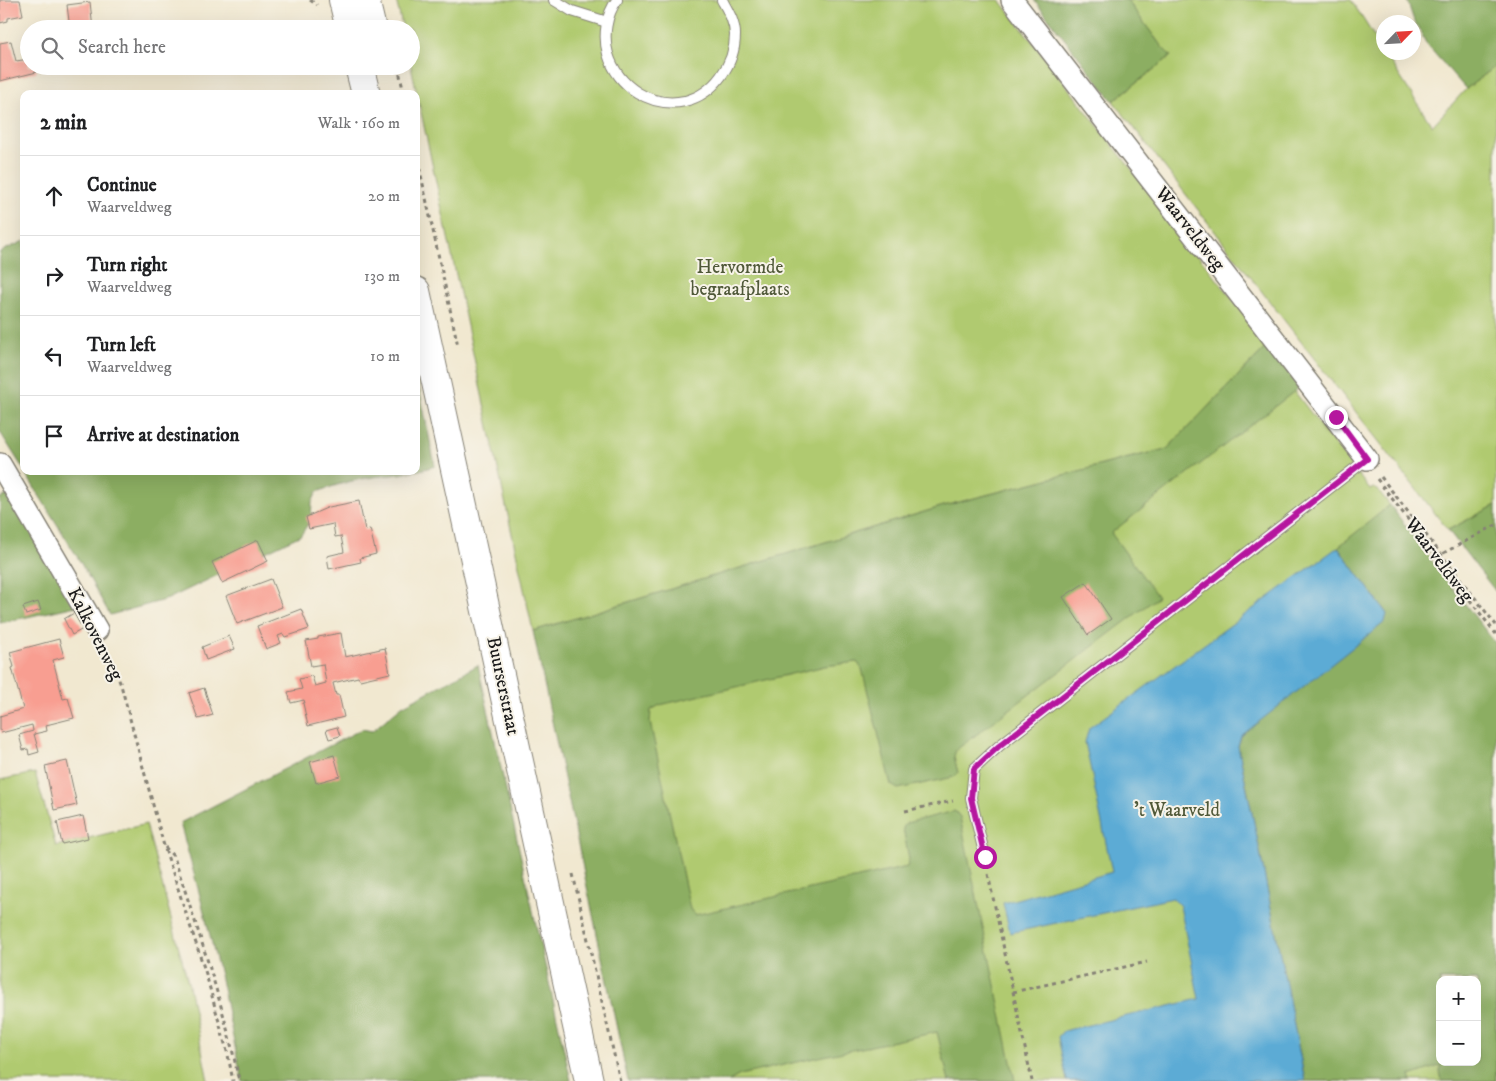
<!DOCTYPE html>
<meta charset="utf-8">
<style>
:root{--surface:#fff;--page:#f2f2f2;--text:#202124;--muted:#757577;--line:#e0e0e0}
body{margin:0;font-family:"IM FELL DW Pica",serif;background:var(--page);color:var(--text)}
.controls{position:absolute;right:15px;bottom:15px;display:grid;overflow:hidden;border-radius:10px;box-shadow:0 5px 20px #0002}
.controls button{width:45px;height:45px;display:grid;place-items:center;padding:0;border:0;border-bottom:1px solid var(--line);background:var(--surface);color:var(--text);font:25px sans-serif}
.compass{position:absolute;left:1376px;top:15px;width:45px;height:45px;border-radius:50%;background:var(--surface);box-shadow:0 5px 20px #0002;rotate:65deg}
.stop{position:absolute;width:15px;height:15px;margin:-11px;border:4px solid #b5179e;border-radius:50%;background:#fff}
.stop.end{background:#b5179e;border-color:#fff;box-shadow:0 1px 5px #0008}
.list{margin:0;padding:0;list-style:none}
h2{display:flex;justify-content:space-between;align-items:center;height:65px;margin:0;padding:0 20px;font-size:21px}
h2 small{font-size:16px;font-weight:400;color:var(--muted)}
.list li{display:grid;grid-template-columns:32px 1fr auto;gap:15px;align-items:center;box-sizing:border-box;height:80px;padding:0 20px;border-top:1px solid var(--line)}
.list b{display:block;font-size:19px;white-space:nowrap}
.list p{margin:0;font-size:16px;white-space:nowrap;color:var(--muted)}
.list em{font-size:16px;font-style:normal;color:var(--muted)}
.icon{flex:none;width:28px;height:28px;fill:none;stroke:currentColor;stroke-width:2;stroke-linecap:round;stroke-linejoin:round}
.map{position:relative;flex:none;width:1496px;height:1081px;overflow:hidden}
.search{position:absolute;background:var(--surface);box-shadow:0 5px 20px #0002;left:20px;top:20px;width:400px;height:55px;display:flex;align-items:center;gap:12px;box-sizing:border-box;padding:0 18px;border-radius:28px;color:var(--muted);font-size:19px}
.panel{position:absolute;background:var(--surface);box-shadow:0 5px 20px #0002;left:20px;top:90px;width:400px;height:385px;border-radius:10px}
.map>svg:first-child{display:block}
.green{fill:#b0ca70;stroke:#667346;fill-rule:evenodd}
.forest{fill:#8cae62;stroke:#54653f;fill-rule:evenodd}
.water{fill:#5babd5;stroke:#3c6478}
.building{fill:#f89e91}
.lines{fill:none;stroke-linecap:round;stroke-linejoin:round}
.lane-casing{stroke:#868276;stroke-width:12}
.street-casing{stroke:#868276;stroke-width:24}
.secondary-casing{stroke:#868276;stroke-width:30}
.path{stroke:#868276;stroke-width:3;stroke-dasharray:4 4;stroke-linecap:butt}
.lane{stroke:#fff;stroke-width:10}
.street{stroke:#fff;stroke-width:21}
.secondary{stroke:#fff;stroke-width:28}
.route{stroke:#b5179e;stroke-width:6}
.labels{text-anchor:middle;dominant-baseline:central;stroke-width:4;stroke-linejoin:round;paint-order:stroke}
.street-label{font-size:19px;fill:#1c1c1c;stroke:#f7f3e8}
.park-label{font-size:19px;fill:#505939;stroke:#f7f3e8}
</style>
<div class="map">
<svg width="1496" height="1081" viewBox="0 0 1496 1081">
<rect width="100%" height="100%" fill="#f7f3e8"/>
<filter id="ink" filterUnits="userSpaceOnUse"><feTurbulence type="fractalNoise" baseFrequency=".02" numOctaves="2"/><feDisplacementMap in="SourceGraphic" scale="10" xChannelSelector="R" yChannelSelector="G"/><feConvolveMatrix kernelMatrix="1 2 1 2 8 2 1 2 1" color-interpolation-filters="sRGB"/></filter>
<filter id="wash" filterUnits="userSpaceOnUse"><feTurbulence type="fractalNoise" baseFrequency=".0096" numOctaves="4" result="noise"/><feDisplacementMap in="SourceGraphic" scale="20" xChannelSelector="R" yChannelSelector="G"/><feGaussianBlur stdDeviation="1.12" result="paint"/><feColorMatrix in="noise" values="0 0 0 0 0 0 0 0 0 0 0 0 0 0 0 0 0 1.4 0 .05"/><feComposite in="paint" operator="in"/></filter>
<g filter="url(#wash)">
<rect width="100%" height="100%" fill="#f1e8d0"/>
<g class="green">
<path d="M396,0H1000L1268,345L1167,449L1129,458L944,506L533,631L411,66V29H403Z"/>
<path d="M1127,0H1351L1384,52L1432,126L1466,89L1496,66V505L1448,530L1113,101L1171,56L1162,47Z"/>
<path d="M1288,383L1370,490L1373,488L1378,490L1390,505L1382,511L1496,967V1081H676L582,702L1012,595ZM1440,980H1477V1062H1440Z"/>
<path d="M35,773L56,846L146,824L189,986L208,1081H0V780Z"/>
</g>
<g class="forest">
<path d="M1034,0H1127L1162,47L1171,56L1113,101Z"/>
<path d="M1407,0H1496V66L1466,89L1427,45L1413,18Z"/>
<path d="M24,241V470L0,432V252Z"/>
<path d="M1268,345L1300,387L1111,533L1158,597L956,750L954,756L958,773L954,777L898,789L891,785L862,669L857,662L825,666L660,705L651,710L650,722L690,909L695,915L907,867L909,859L903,828L906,823L955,811L960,817L1015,1081H949L937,1032L819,1057L740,1075L729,1081H628L533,631L944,506L1129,458L1167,449Z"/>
<path d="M416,372L435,466L416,471Z"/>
<path d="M24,471H415C401,475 387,475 373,477C353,480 335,485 317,492L312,502L311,519L301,535L168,599L110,615L78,558Z"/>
<path d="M8,495L76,606L0,623V498Z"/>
<path d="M1390,505L1422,548L1496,644V1081H1442L1440,1071L1442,1065L1410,1076L1412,1081H1305L1256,832L1238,746L1241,736L1387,614L1338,547ZM1440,980H1477V1062H1440Z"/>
<path d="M1496,505V592L1448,530Z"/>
<path d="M478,665L571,1081H242L221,979L199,892L180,823L362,729L372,731L402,706Z"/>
</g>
<path class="water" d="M1338,547L1387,614L1385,622L1241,736L1238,746L1256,832L1305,1081H1067L1058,1037L1063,1031L1199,999L1180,906L1173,898L1010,933L1003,903L1112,872L1085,742L1089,728Z"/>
<g id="blocks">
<g class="building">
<path d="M0,0H20L23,15L8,18V21L0,23Z"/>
<path d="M90,2L93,29H70L67,5Z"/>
<path d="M11,41L16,61L29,59V66H35L37,72L0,81V43Z"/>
<path d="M359,501L365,530L370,529L376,554L360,558L361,562L329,569L327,556L344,552L341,536L335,537L333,524L309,529L306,517L329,507Z"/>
<path d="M258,540L268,561L222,583L212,562Z"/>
<path d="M271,579L282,607L237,624L226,596Z"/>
<path d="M1086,582L1111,619L1088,635L1063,597Z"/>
<path d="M38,602L41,610L26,615L23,607Z"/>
<path d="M301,609L309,629L285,637L283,634L278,636L281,643L266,649L257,626Z"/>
<path d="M74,613L83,629L72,635L64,619Z"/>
<path d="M341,633L345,657L385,648L390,673L360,680L358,677L333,683L336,695H339L344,717L308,726L303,703H305L304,700L291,703L288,692L302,689L299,679L312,676L315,686L326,683L323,664L311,666L306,641L318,639V637Z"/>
<path d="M229,636L235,649L206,660L202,647Z"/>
<path d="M59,639L64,657L53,660L63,699L68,698L74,718L46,725L47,731L34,734L39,752L29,755L28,749L23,750L19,735L33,731L32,725L1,733L0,730V716L23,709L12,668L14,667L10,652Z"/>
<path d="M204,688L213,715L198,719L189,693Z"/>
<path d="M337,727L340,736L329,739L326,730Z"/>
<path d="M334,755L340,776L316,783L310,762Z"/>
<path d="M67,761L77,805L54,810L45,766Z"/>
<path d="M83,816L88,838L62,844L57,822Z"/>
</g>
</g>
</g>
<g filter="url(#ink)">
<use href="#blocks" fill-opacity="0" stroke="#868276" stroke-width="1"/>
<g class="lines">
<defs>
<g id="lane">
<path d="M554,0L572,11L607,22"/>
<path d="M617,0C606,15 603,36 608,54C618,87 651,108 685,101C714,94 735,64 735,35C735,22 728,11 722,0"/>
<path d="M985,857L971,798L974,769L999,746L1367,459"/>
</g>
<g id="street">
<path d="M1012,0L1367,459"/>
<path d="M0,464L97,630"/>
</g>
<g id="secondary">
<path d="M343,0L350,29"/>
<path d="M365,0L372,29"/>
<path d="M359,66L366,94"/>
<path d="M416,291L589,1081"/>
</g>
</defs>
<use href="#lane" class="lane-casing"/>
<use href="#street" class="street-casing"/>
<use href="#secondary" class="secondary-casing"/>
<g class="path">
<path d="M310,0L317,5"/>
<path d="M398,66L404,94"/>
<path d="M416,152L458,346"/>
<path d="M1381,477L1496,625"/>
<path d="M1377,479L1496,634"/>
<path d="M1436,557L1496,525"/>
<path d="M107,650L121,685L164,846L206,974L228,1055L233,1081"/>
<path d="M905,811L953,801"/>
<path d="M165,847L174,857C198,931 224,1005 239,1081"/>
<path d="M573,874L620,1081"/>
<path d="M988,874L1032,1081"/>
<path d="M1013,992L1147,962"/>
</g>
<use href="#lane" class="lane"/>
<use href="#street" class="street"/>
<use href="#secondary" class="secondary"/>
</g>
</g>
<g class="lines" filter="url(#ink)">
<path class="route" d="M985,857L971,798L974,769L999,746L1367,459L1336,417"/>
</g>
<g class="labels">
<g class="street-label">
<text transform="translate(1190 229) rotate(52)">Waarveldweg</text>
<text transform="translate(1439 560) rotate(53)">Waarveldweg</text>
<text transform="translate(95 634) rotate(63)">Kalkovenweg</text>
<text transform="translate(503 686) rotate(78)">Buurserstraat</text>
</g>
<g class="park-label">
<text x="740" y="267">Hervormde<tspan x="740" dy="22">begraafplaats</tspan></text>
<text x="1177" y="810">'t Waarveld</text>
</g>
</g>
</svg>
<div class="controls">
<button>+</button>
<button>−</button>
</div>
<svg class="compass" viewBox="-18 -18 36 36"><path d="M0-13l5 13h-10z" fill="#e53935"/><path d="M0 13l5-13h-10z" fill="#757577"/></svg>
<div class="stop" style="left:985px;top:857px"></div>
<div class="stop end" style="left:1336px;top:417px"></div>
<div class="search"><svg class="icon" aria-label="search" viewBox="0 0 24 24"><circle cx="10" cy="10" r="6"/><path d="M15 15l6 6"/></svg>Search here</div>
<section class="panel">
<h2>2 min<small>Walk · 160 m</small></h2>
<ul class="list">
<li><svg class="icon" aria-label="ahead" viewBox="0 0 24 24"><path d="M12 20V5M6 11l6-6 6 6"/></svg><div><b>Continue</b><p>Waarveldweg</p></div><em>20 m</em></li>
<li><svg class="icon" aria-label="right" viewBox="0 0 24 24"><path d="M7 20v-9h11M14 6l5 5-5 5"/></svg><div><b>Turn right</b><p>Waarveldweg</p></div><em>130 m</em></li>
<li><svg class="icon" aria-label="left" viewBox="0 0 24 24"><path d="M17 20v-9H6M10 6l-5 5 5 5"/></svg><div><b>Turn left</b><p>Waarveldweg</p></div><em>10 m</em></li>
<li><svg class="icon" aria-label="arrive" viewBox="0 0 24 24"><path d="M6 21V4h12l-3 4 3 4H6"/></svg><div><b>Arrive at destination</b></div></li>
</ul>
</section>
</div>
